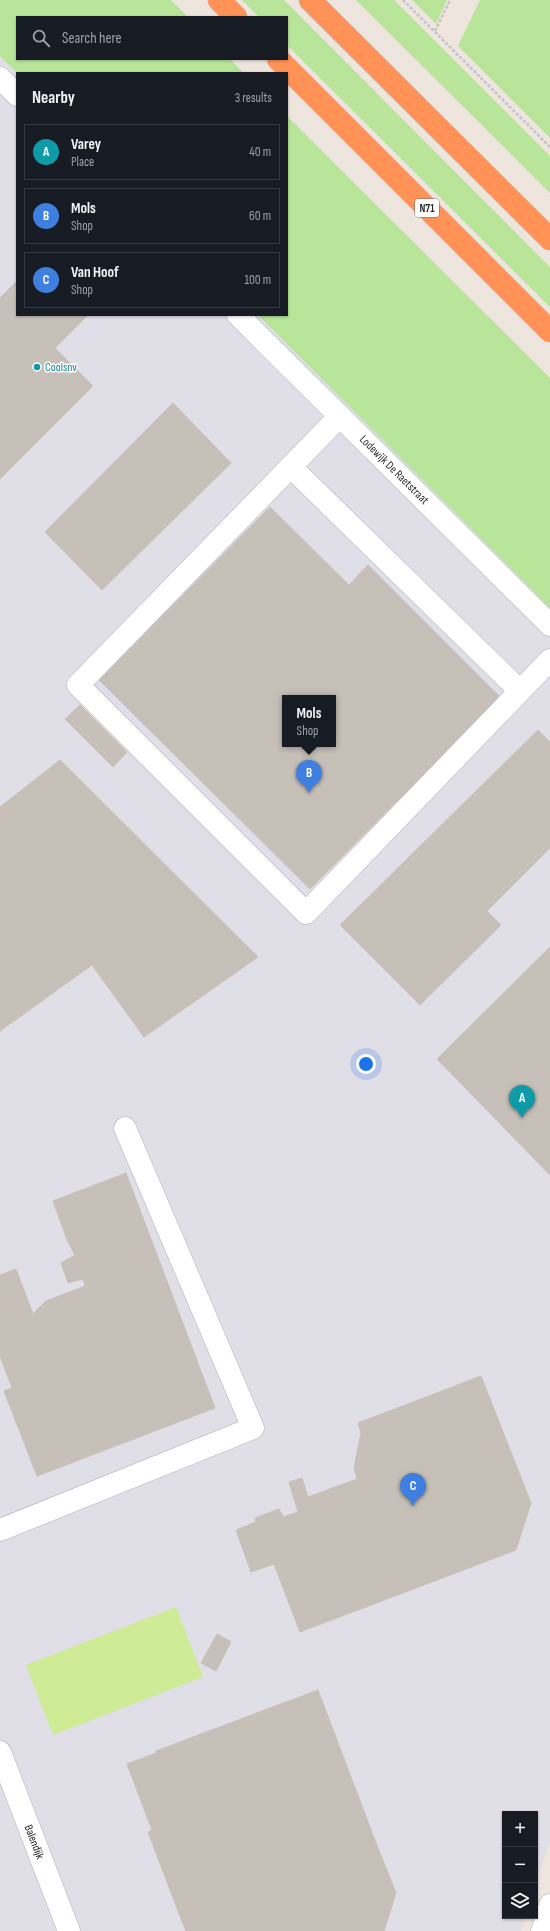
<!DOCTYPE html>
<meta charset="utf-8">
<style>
:root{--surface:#171b24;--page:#20242c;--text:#f1f3f6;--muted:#9ea1a6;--line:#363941;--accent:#1a73e8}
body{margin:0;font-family:"Sofia Sans Condensed",sans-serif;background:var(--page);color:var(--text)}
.controls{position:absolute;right:12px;bottom:12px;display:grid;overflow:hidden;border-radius:0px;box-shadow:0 1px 3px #0004}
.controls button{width:36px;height:36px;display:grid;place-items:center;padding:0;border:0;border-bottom:1px solid var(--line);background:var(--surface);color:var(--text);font:20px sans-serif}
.you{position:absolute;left:366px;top:1064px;width:14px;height:14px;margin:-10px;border:3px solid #fff;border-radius:50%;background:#1a73e8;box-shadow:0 0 0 6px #1a73e833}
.badge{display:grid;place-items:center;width:26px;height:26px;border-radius:50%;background:var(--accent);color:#fff;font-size:13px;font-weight:700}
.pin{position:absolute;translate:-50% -33px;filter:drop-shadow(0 1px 2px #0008)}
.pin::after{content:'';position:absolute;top:21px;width:14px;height:12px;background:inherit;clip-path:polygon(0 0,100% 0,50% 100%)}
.popup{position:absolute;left:282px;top:695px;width:54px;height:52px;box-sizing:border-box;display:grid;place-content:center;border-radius:0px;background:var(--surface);filter:drop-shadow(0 1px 3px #0005);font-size:13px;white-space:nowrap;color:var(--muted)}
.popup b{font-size:15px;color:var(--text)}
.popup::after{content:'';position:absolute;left:50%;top:100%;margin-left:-8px;border:8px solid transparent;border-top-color:var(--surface)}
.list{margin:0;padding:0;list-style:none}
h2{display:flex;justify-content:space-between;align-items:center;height:52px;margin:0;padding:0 16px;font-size:17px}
h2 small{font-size:13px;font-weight:400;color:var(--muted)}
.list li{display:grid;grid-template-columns:26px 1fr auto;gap:12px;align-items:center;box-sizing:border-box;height:56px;margin:0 8px 8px;padding:0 8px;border:1px solid var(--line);border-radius:0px}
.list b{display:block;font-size:15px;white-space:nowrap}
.list p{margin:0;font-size:13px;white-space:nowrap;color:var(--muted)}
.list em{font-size:13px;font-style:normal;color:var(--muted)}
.icon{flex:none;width:22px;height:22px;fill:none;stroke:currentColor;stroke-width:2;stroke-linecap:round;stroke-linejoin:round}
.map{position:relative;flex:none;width:550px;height:1931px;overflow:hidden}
.search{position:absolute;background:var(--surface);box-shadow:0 1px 3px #0004;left:16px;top:16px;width:272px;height:44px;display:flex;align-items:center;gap:10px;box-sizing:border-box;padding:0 14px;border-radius:0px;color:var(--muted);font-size:15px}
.panel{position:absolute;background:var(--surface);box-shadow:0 1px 3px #0004;left:16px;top:72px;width:272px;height:244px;border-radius:0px}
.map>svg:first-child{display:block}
.industrial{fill:#e0dee6;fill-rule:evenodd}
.green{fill:#b9e59a}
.pitch{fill:#ceec95}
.building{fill:#c6c0b9;stroke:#c9c1b7;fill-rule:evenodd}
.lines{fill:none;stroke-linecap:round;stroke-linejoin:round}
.minor-casing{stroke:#aeb2bc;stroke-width:23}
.highway-casing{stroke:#c4c4c4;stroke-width:23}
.path{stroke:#c4c4c4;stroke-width:2.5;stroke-dasharray:3 2;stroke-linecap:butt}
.minor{stroke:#fff;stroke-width:22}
.highway{stroke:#ff9257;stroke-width:22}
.culture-dot{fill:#0f9aa8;stroke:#fff;stroke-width:1.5}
.labels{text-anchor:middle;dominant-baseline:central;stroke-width:3;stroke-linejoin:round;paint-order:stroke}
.shield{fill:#fff;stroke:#6b6b6b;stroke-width:1}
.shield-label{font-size:11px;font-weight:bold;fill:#2c2c2c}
.culture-label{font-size:12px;fill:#0d838f;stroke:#fff;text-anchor:start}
.street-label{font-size:12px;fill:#2c2c2c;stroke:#fff}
</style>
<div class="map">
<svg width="550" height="1931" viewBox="0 0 550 1931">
<rect width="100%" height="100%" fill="#ede5de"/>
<path class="industrial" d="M0,56L17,73V315H258L550,608V1841L535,1887V1814H505V1916H526L521,1931H0ZM285,698H333V744H285Z"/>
<g class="green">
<path d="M0,0H171L188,17H17V59H230L244,73H17L0,56Z"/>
<path d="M242,0H284L550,267V307L287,45V17H259Z"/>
<path d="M356,0H394L550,156V193Z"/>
<path d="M412,0H447L436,24Z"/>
<path d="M480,0H550V138L458,46Z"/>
<path d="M287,116L550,378V608L258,315H287Z"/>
</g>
<path class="pitch" d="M176,1607L203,1677L53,1735L26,1665Z"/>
<g class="building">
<path d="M17,281V315H85L87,316L55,348L93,386L0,479V298Z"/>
<path d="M173,403L231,463L102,590L45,532Z"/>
<path d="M270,507L349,585L368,565L500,697L310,889L99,680ZM285,698H333V744H285Z"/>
<path d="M80,705L127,752L113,767L65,719Z"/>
<path d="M538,730L550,742V848L487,911L501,925L420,1005L341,926V924Z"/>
<path d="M60,760L258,957L144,1037L92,965L0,1031V807Z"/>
<path d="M550,947V1175L437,1059Z"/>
<path d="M126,1173L215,1408L37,1476L4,1391L12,1388L0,1356V1275L16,1269L33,1314L46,1301L85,1286L83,1279L68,1283L61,1263L75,1255L68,1242L53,1201Z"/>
<path d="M481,1376L531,1503L516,1550L300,1632L274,1564L251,1572L236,1530L256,1522L255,1518L279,1509L283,1517L298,1512L289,1482L302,1478L308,1497L357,1479L354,1468L361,1433L358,1423Z"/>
<path d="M217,1634L231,1642L216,1671L201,1663Z"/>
<path d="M318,1690L376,1843L180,1916L148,1832L152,1830L127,1764L156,1753V1751Z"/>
<path d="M376,1843L396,1893L384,1931H186L180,1916Z"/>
</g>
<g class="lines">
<defs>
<g id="minor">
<path d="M0,78L17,95"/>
<path d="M238,315L550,625"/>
<path d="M340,416L78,685L306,913L550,660"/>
<path d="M291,467L520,691"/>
<path d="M0,1530L253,1428L125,1128"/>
<path d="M0,1752L69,1931"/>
<path d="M542,1931L550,1905"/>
</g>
<g id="highway">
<path d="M219,0L236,17"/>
<path d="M310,0L550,239"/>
<path d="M278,59L550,331"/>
</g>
</defs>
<use href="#minor" class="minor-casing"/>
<use href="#highway" class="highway-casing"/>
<g class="path">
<path d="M403,0L550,147"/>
<path d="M435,31L450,0"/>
</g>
<use href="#minor" class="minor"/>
<use href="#highway" class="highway"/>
</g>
<circle class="culture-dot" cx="37" cy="367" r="4"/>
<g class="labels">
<rect class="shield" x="415" y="199" width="24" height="18" rx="3"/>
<g class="shield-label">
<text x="427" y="208">N71</text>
</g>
<g class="culture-label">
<text x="45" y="367">Coolsnv</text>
</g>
<g class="street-label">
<text transform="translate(394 470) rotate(45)">Lodewijk De Raetstraat</text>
<text transform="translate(34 1842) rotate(69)">Balendijk</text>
</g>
</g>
</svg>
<div class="controls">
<button>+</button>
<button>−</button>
<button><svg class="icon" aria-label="layers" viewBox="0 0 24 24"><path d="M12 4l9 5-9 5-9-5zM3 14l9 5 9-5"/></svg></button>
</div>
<div class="you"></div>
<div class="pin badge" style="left:522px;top:1118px;background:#0f9aa8">A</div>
<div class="pin badge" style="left:309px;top:793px;background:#3f7fe0">B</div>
<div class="popup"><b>Mols</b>Shop</div>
<div class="pin badge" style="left:413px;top:1506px;background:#3f7fe0">C</div>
<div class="search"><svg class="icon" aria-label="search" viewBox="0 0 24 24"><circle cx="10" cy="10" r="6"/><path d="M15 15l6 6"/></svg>Search here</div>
<section class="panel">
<h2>Nearby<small>3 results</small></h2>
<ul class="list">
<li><span class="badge" style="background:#0f9aa8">A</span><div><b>Varey</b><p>Place</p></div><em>40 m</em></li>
<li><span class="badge" style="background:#3f7fe0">B</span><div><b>Mols</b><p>Shop</p></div><em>60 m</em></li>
<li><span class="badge" style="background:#3f7fe0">C</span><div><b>Van Hoof</b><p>Shop</p></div><em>100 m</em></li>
</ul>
</section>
</div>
